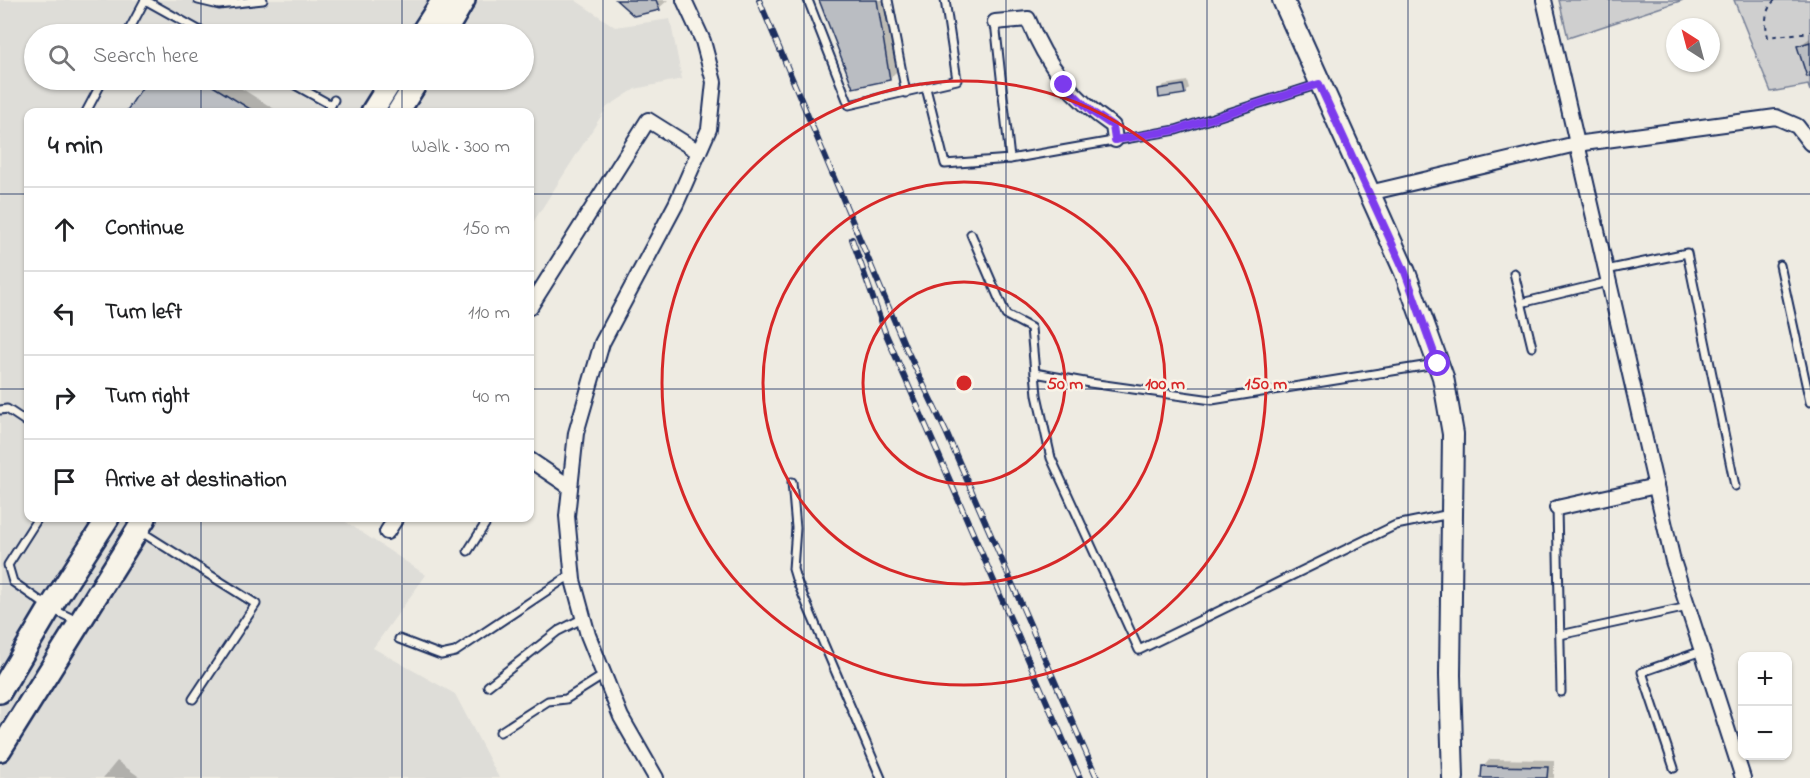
<!DOCTYPE html>
<meta charset="utf-8">
<style>
:root{--surface:#fff;--page:#f6f6f6;--text:#202124;--muted:#757577;--line:#e0e0e0}
body{margin:0;font-family:"Indie Flower",sans-serif;background:var(--page);color:var(--text)}
.controls{position:absolute;right:18px;bottom:18px;display:grid;overflow:hidden;border-radius:12px;box-shadow:0 2px 4px #0004}
.controls button{width:54px;height:54px;display:grid;place-items:center;padding:0;border:0;border-bottom:2px solid var(--line);background:var(--surface);color:var(--text);font:30px sans-serif}
.compass{position:absolute;left:1666px;top:18px;width:54px;height:54px;border-radius:50%;background:var(--surface);box-shadow:0 2px 4px #0004;rotate:324deg}
.stop{position:absolute;width:18px;height:18px;margin:-14px;border:4px solid #7c3aed;border-radius:50%;background:#fff}
.stop.end{background:#7c3aed;border-color:#fff;box-shadow:0 2px 6px #0008}
.list{margin:0;padding:0;list-style:none}
h2{display:flex;justify-content:space-between;align-items:center;height:78px;margin:0;padding:0 24px;font-size:26px}
h2 small{font-size:20px;font-weight:400;color:var(--muted)}
.list li{display:grid;grid-template-columns:39px 1fr auto;gap:18px;align-items:center;box-sizing:border-box;height:84px;padding:0 24px;border-top:2px solid var(--line)}
.list b{display:block;font-size:22px;white-space:nowrap}
.list em{font-size:20px;font-style:normal;color:var(--muted)}
.icon{flex:none;width:33px;height:33px;fill:none;stroke:currentColor;stroke-width:2;stroke-linecap:round;stroke-linejoin:round}
.map{position:relative;flex:none;width:1810px;height:778px;overflow:hidden}
.search{position:absolute;background:var(--surface);box-shadow:0 2px 4px #0004;left:24px;top:24px;width:510px;height:66px;display:flex;align-items:center;gap:15px;box-sizing:border-box;padding:0 21px;border-radius:33px;color:var(--muted);font-size:22px}
.panel{position:absolute;background:var(--surface);box-shadow:0 2px 4px #0004;left:24px;top:108px;width:510px;height:414px;border-radius:12px}
.map>svg:first-child{display:block}
.built{fill:#deddd8;fill-rule:evenodd}
.green{fill:#cfcfcf;stroke:#757f96;stroke-width:1.5}
.shadow{fill:#0003}
.building{fill:#babdc2;stroke:#1b2f5e;stroke-width:1.5}
.lines{fill:none;stroke-linecap:round;stroke-linejoin:round}
.lane-casing{stroke:#1b2f5e;stroke-width:11}
.street-casing{stroke:#1b2f5e;stroke-width:18}
.secondary-casing{stroke:#1b2f5e;stroke-width:24}
.primary-casing{stroke:#1b2f5e;stroke-width:26}
.path{stroke:#1b2f5e;stroke-width:2;stroke-dasharray:4.5 4.5;stroke-linecap:butt}
.lane{stroke:#f7f3e8;stroke-width:7}
.street{stroke:#f7f3e8;stroke-width:14}
.secondary{stroke:#f7f3e8;stroke-width:20}
.primary{stroke:#f7f3e8;stroke-width:21}
.rail-casing{stroke:#1b2f5e;stroke-width:6}
.rail{stroke:#f7f3e8;stroke-width:4;stroke-dasharray:11;stroke-linecap:butt}
.route{stroke:#7c3aed;stroke-width:8}
.grid{fill:none;stroke:#1b2f5e;stroke-width:1.5;stroke-opacity:0.55}
.ring{fill:none;stroke:#d62828;stroke-width:3}
.centre{fill:#d62828;stroke:#f7f3e8;stroke-width:3}
.ring-label{font-size:18px;text-anchor:middle;font-weight:bold;fill:#d62828;stroke:#f7f3e8;stroke-width:5;stroke-linejoin:round;paint-order:stroke}
</style>
<div class="map">
<svg width="1810" height="778" viewBox="0 0 1810 778">
<rect width="100%" height="100%" fill="#eeebe2"/>
<filter id="ink" filterUnits="userSpaceOnUse"><feTurbulence type="fractalNoise" baseFrequency=".0167" numOctaves="2"/><feDisplacementMap in="SourceGraphic" scale="12" xChannelSelector="R" yChannelSelector="G"/><feConvolveMatrix kernelMatrix="1 2 1 2 8 2 1 2 1" color-interpolation-filters="sRGB"/></filter>
<g filter="url(#ink)">
<path class="built" d="M0,0H575L615,27L670,19L682,79L635,89L607,107L530,227V112H28V518H340L426,575L373,648L455,694L499,778H0ZM34,34H524V80H34Z"/>
<g class="green">
<path d="M1559,0H1683L1568,38Z"/>
<path d="M1734,0H1810V91L1808,85L1771,92Z"/>
</g>
<g class="shadow">
<path d="M619,0H668L659,8L634,14Z"/>
<path d="M821,0H888L900,68L890,78L854,86Z"/>
<path d="M1810,38V75L1799,46Z"/>
<path d="M149,80H228L279,112H128Z"/>
<path d="M1187,81L1189,88L1184,93L1159,90L1164,85Z"/>
<path d="M1490,759L1554,760V778H1483V767Z"/>
<path d="M117,761L141,778H103Z"/>
</g>
<g class="building">
<path d="M616,0H656L660,10L634,16Z"/>
<path d="M819,0H877L890,80L853,88Z"/>
<path d="M1810,42V76L1807,77L1797,46Z"/>
<path d="M147,80H203L255,112H126Z"/>
<path d="M1183,85L1185,94L1159,98L1158,89Z"/>
<path d="M1482,766L1548,767L1547,778H1481Z"/>
</g>
<g class="lines">
<defs>
<g id="lane">
<path d="M145,0L206,34"/>
<path d="M198,0L219,5L263,0"/>
<path d="M808,0L849,105L957,80L945,0"/>
<path d="M888,0L906,93"/>
<path d="M127,34L145,0"/>
<path d="M286,80L331,105"/>
<path d="M926,88L945,164L1010,159L995,22"/>
<path d="M86,112L103,80"/>
<path d="M327,112L334,100"/>
<path d="M1010,159L1176,130L1319,84"/>
<path d="M971,234L1006,315L1031,328L1037,395L1051,458L1139,650L1396,525L1450,514"/>
<path d="M1780,265L1810,402"/>
<path d="M1606,270L1687,253L1735,486"/>
<path d="M1514,273L1532,347"/>
<path d="M1521,303L1608,282"/>
<path d="M1035,373L1090,383L1212,400L1436,364"/>
<path d="M0,410L7,409L28,423"/>
<path d="M792,482L796,528L793,569L796,579L881,778"/>
<path d="M1557,508L1561,692"/>
<path d="M38,518L8,565L13,582L50,608L77,621"/>
<path d="M140,531L256,604L193,699"/>
<path d="M468,551L489,518"/>
<path d="M1560,635L1688,607"/>
<path d="M399,639L441,655L455,652L572,574"/>
<path d="M488,686L558,631L584,618"/>
<path d="M500,732L548,701L566,699L604,675"/>
<path d="M1674,768L1642,672L1702,651"/>
</g>
<g id="street">
<path d="M1544,0L1673,561L1743,778"/>
<path d="M995,22L1028,19C1047,66 1072,98 1113,126L1115,140"/>
<path d="M1369,193L1576,144L1776,117L1797,126L1810,143"/>
<path d="M530,307L648,120L699,152"/>
<path d="M530,460L570,487"/>
<path d="M1557,508L1656,486"/>
<path d="M387,532L396,518"/>
<path d="M656,778L621,717L588,635L573,580L567,516L576,433L602,343L676,204L709,129L714,82L703,41L684,0"/>
</g>
<path id="secondary" d="M1283,0L1405,272L1443,377L1453,434L1450,675L1453,778"/>
<g id="primary">
<path d="M421,34L443,0"/>
<path d="M444,34L464,0"/>
<path d="M372,112L392,80"/>
<path d="M398,112L418,80"/>
<path d="M0,692L50,608L108,518"/>
<path d="M0,750L145,518"/>
</g>
</defs>
<use href="#lane" class="lane-casing"/>
<use href="#street" class="street-casing"/>
<use href="#secondary" class="secondary-casing"/>
<use href="#primary" class="primary-casing"/>
<path class="path" d="M1775,0C1764,10 1765,24 1768,37L1810,32"/>
<use href="#lane" class="lane"/>
<use href="#street" class="street"/>
<use href="#secondary" class="secondary"/>
<use href="#primary" class="primary"/>
<defs>
<g id="rail">
<path d="M759,0L905,346L946,432L1097,778"/>
<path d="M852,239L885,332L1080,778"/>
</g>
</defs>
<use href="#rail" class="rail-casing"/>
<use href="#rail" class="rail"/>
</g>
</g>
<g class="lines" filter="url(#ink)">
<path class="route" d="M1064,85L1092,112L1113,126L1115,140L1176,130L1319,84L1405,272L1438,364"/>
</g>
<path class="grid" d="M201,0V34M402,0V34M603,0V778M804,0V778M1006,0V778M1207,0V778M1408,0V778M1609,0V778M201,80V112M402,80V112M0,194H28M530,194H1810M0,389H28M530,389H1810M201,518V778M402,518V778M0,584H1810"/>
<g class="ring">
<circle cx="964" cy="383" r="101"/>
<circle cx="964" cy="383" r="201"/>
<circle cx="964" cy="383" r="302"/>
</g>
<circle cx="964" cy="383" r="9" class="centre"/>
<g class="ring-label">
<text x="1065" y="389">50 m</text>
<text x="1165" y="389">100 m</text>
<text x="1266" y="389">150 m</text>
</g>
</svg>
<div class="controls">
<button>+</button>
<button>−</button>
</div>
<svg class="compass" viewBox="-18 -18 36 36"><path d="M0-13l5 13h-10z" fill="#e53935"/><path d="M0 13l5-13h-10z" fill="#757577"/></svg>
<div class="stop" style="left:1438px;top:364px"></div>
<div class="stop end" style="left:1064px;top:85px"></div>
<div class="search"><svg class="icon" aria-label="search" viewBox="0 0 24 24"><circle cx="10" cy="10" r="6"/><path d="M15 15l6 6"/></svg>Search here</div>
<section class="panel">
<h2>4 min<small>Walk · 300 m</small></h2>
<ul class="list">
<li><svg class="icon" aria-label="ahead" viewBox="0 0 24 24"><path d="M12 20V5M6 11l6-6 6 6"/></svg><div><b>Continue</b></div><em>150 m</em></li>
<li><svg class="icon" aria-label="left" viewBox="0 0 24 24"><path d="M17 20v-9H6M10 6l-5 5 5 5"/></svg><div><b>Turn left</b></div><em>110 m</em></li>
<li><svg class="icon" aria-label="right" viewBox="0 0 24 24"><path d="M7 20v-9h11M14 6l5 5-5 5"/></svg><div><b>Turn right</b></div><em>40 m</em></li>
<li><svg class="icon" aria-label="arrive" viewBox="0 0 24 24"><path d="M6 21V4h12l-3 4 3 4H6"/></svg><div><b>Arrive at destination</b></div></li>
</ul>
</section>
</div>
